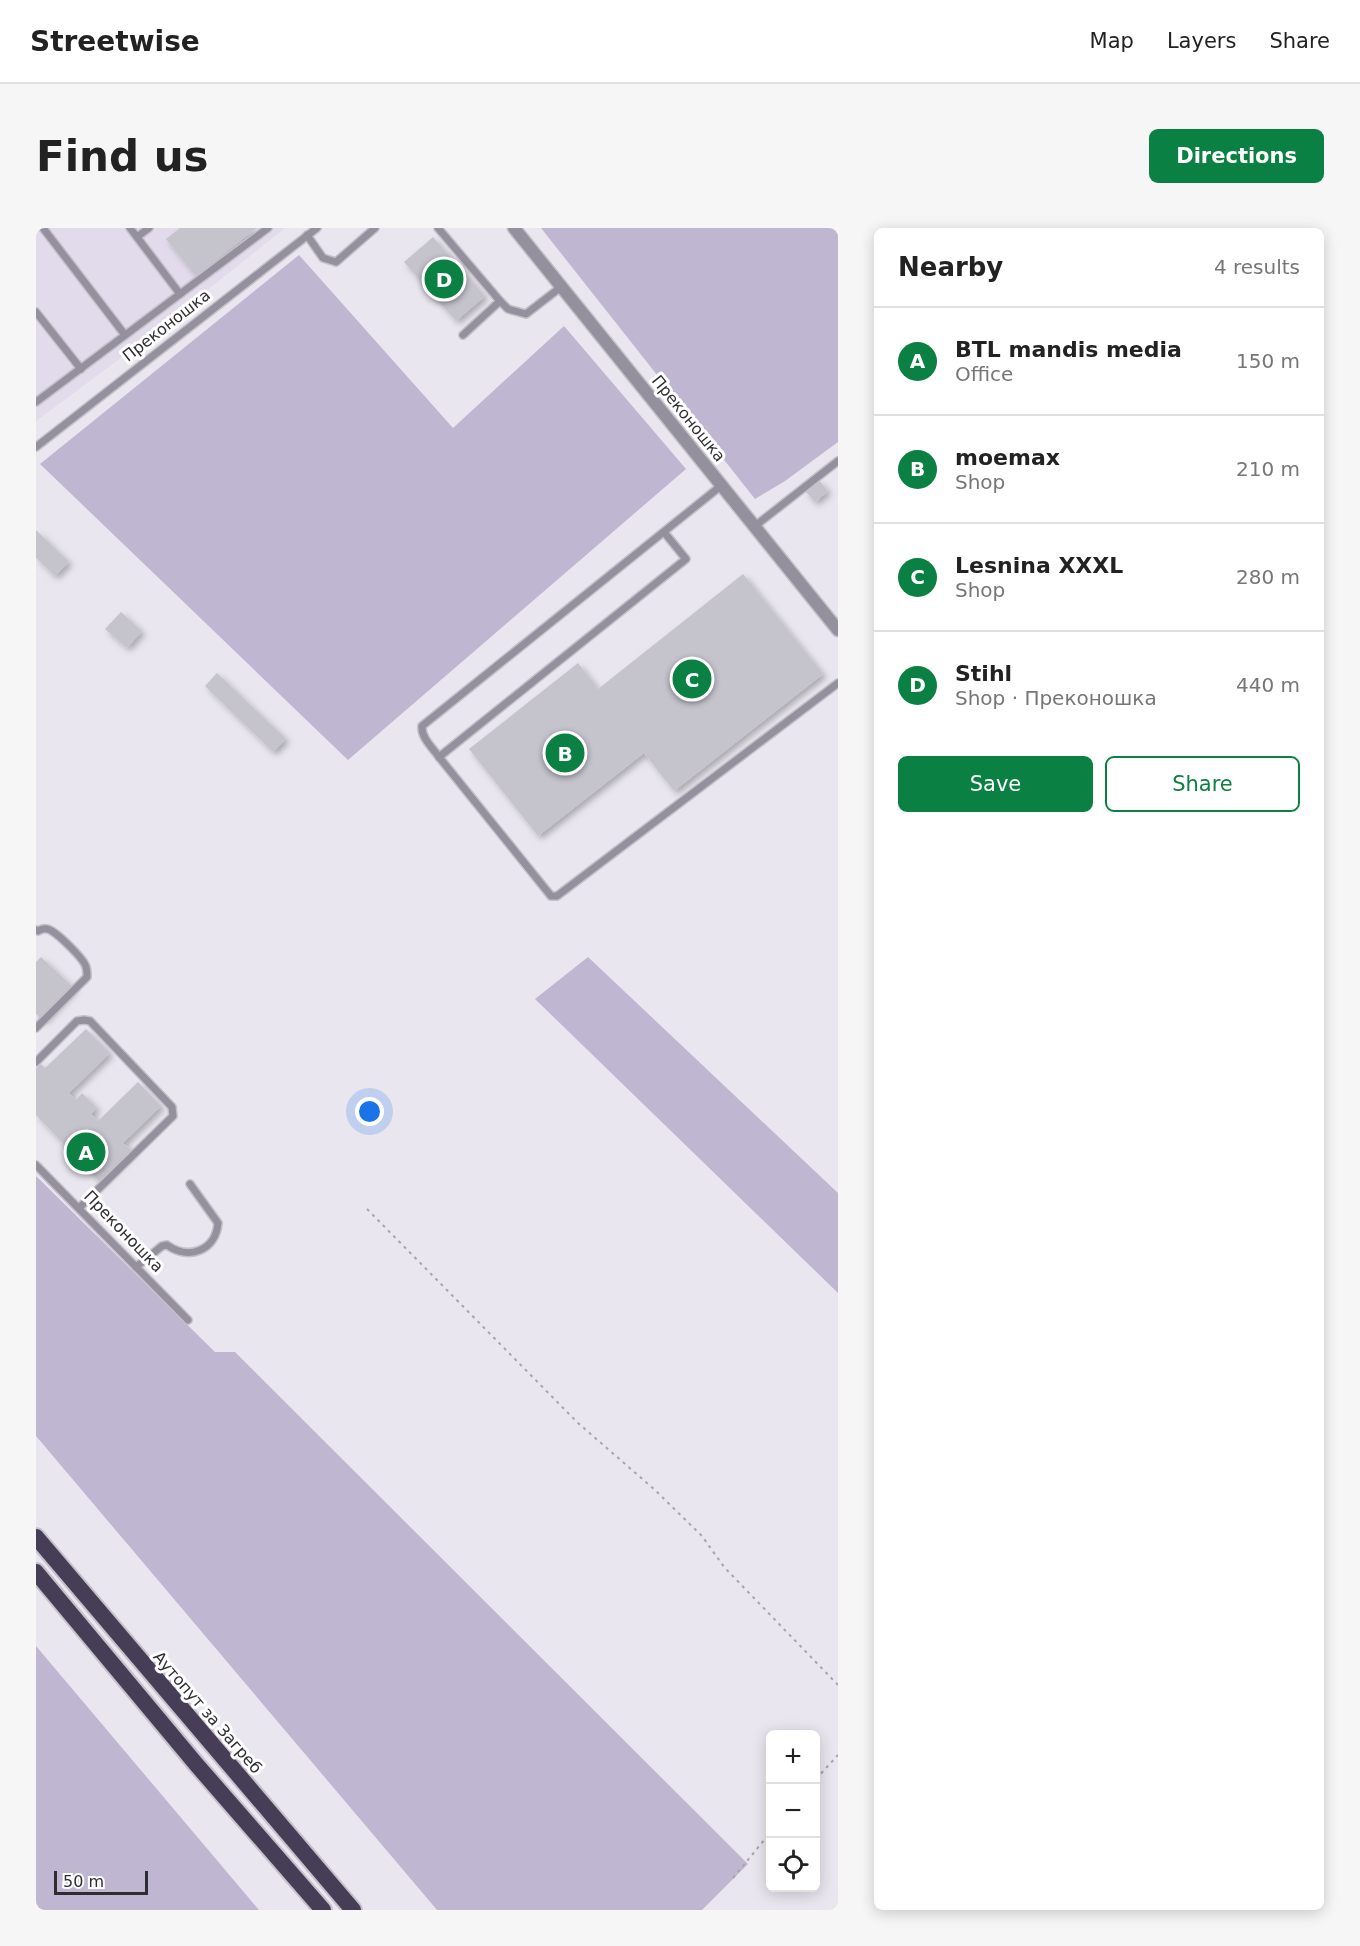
<!DOCTYPE html>
<html lang="en">
<head>
<meta charset="utf-8">
<style>
	:root { --surface:#fff; --page:#f6f6f6; --text:#222; --muted:#767676; --line:#e0e0e0; --accent:#0b8043 }
	body { margin:0; font-family:"DejaVu Sans",sans-serif; background:var(--page); color:var(--text) }
	.controls { position:absolute; right:18px; bottom:18px; display:grid; overflow:hidden; border-radius:9px; box-shadow:0 3px 15px #0003 }
	.controls button { width:54px; height:54px; display:grid; place-items:center; padding:0; border:0; border-bottom:2px solid var(--line); background:var(--surface); color:var(--text); font:30px sans-serif }
	.scale { position:absolute; left:18px; bottom:15px; width:94px; box-sizing:border-box; padding-left:6px; border:3px solid #2e2d31; border-top:0; font-size:16px; line-height:21px; white-space:nowrap; color:#2e2d31; -webkit-text-stroke:4px #fff; paint-order:stroke }
	.you { position:absolute; left:334px; top:884px; width:21px; height:21px; margin:-15px; border:4px solid #fff; border-radius:50%; background:#1a73e8; box-shadow:0 0 0 9px #1a73e833 }
	.badge { display:grid; place-items:center; width:39px; height:39px; border-radius:50%; background:var(--accent); color:#fff; font-size:20px; font-weight:700 }
	.pin { position:absolute; translate:-50% -50%; border:3px solid #fff; box-shadow:0 2px 6px #0006 }
	.list { margin:0; padding:0; list-style:none }
	h2 { display:flex; justify-content:space-between; align-items:center; height:78px; margin:0; padding:0 24px; font-size:26px }
	h2 small { font-size:20px; font-weight:400; color:var(--muted) }
	.list li { display:grid; grid-template-columns:39px 1fr auto; gap:18px; align-items:center; box-sizing:border-box; height:108px; padding:0 24px; border-top:2px solid var(--line) }
	.list b { display:block; font-size:22px; white-space:nowrap }
	.list p { margin:0; font-size:20px; white-space:nowrap; color:var(--muted) }
	.list em { font-size:20px; font-style:normal; color:var(--muted) }
	.actions { display:flex; gap:12px; padding:18px 24px }
	.actions a { flex:1; padding:14px 0; border:2px solid var(--accent); border-radius:9px; text-align:center; font-size:21px; color:var(--accent) }
	.actions .main { background:var(--accent); color:#fff }
	.icon { flex:none; width:33px; height:33px; fill:none; stroke:currentColor; stroke-width:2; stroke-linecap:round; stroke-linejoin:round }
	.map { position:relative; flex:none; width:802px; height:1682px; overflow:hidden; border-radius:9px }
	header { display:flex; align-items:center; gap:36px; box-sizing:border-box; height:84px; padding:0 30px; background:var(--surface); border-bottom:2px solid var(--line) }
	header strong { font-size:28px }
	nav { display:flex; gap:33px; margin-inline-start:auto; font-size:21px }
	.intro { display:flex; align-items:center; justify-content:space-between; box-sizing:border-box; height:144px; padding:0 36px }
	h1 { margin:0; font-size:42px }
	.button { padding:15px 27px; border-radius:9px; background:var(--accent); color:#fff; font-size:21px; font-weight:700 }
	main { display:flex; gap:36px; padding:0 36px }
	aside { flex:1; background:var(--surface); border-radius:9px; box-shadow:0 3px 15px #0003 }
	.map>svg:first-child { display:block }
</style>
</head>
<body>
<header>
<strong>Streetwise</strong>
<nav><a>Map</a><a>Layers</a><a>Share</a></nav>
</header>
<div class="intro"><h1>Find us</h1><a class="button">Directions</a></div>
<main>
<div class="map">
<svg width="802" height="1682" viewBox="0 0 802 1682">
	<defs>
		<filter id="shadow"><feDropShadow dx="3.5" dy="3.5" stdDeviation="3" flood-color="#0004"/></filter>
	</defs>
	<rect width="100%" height="100%" fill="#e9e6ef"/>
	<polygon fill="#e1dbec" points="0,0 249,0 105,115 0,193"/>
	<g fill="#bfb7d2">
		<polygon points="505,0 802,0 802,214 749,253 719,271"/>
		<polygon points="263,27 417,200 528,98 650,241 312,532 4,236"/>
		<polygon points="552,729 802,965 802,1065 499,771"/>
		<polygon points="0,948 179,1124 199,1124 712,1636 666,1682 401,1682 0,1208"/>
		<polygon points="0,1418 223,1682 0,1682"/>
	</g>
	<g fill="#c5c3cc" filter="url(#shadow)">
		<polygon points="144,0 221,0 160,48 130,11"/>
		<polygon points="397,9 449,68 420,93 368,34"/>
		<polygon points="783,252 792,263 779,274 769,263"/>
		<polygon points="0,302 33,334 19,348 0,330"/>
		<polygon points="707,346 787,446 638,563 608,525 502,608 433,521 542,435 562,461"/>
		<polygon points="85,384 106,403 91,420 69,401"/>
		<polygon points="181,445 250,511 237,524 169,458"/>
		<polygon points="5,729 38,760 7,793 0,786 0,734"/>
		<polygon points="50,801 74,825 33,865 40,872 46,865 61,880 55,886 62,893 102,854 125,878 87,915 96,923 64,954 0,887 0,840 5,836 9,840"/>
	</g>
	<g fill="none" stroke-linecap="round" stroke-linejoin="round">
		<defs>
			<g id="service">
				<polyline points="7,0 89,107"/>
				<polyline points="94,0 144,66"/>
				<polyline points="402,0 464,73 472,81 490,86 525,59"/>
				<polyline points="271,7 287,30 300,34 339,0"/>
				<polyline points="101,9 113,0"/>
				<polyline points="0,84 45,141"/>
				<polyline points="427,107 464,73"/>
				<polyline points="0,174 232,0"/>
				<polyline points="0,219 281,0"/>
				<polyline points="719,298 802,233"/>
				<path d="M 628,304 L 650,331 L 403,529 C 397,520 385,510 386,498 L 686,257"/>
				<polyline points="403,529 515,668 521,668 802,455"/>
				<path d="M 0,702 L 2,703 C 6,701 7,700 11,701 C 19,702 48,731 50,739 C 51,742 51,746 51,749 L 0,800"/>
				<polyline points="0,834 41,793 48,792 54,793 136,879 137,888 43,980"/>
				<polyline points="0,937 152,1092"/>
				<path d="M 100,1039 L 126,1018 L 131,1017 C 153,1033 180,1022 182,995 L 154,956"/>
			</g>
			<polyline id="minor" points="478,0 802,402"/>
			<g id="trunk">
				<polyline points="0,1309 317,1682"/>
				<polyline points="0,1344 160,1536 287,1682"/>
			</g>
		</defs>
		<use href="#service" stroke="#c4c1c9" stroke-width="10"/>
		<use href="#minor" stroke="#c4c1c9" stroke-width="15"/>
		<use href="#trunk" stroke="#c4c1c9" stroke-width="20"/>
		<g stroke="#a7a4ac" stroke-width="2" stroke-dasharray="3 4.5" stroke-linecap="butt">
			<polyline points="331,981 542,1195 619,1262 666,1308 688,1339 802,1457"/>
			<polyline points="780,1551 802,1527"/>
			<polyline points="697,1650 734,1605"/>
		</g>
		<use href="#service" stroke="#94909e" stroke-width="7"/>
		<use href="#minor" stroke="#94909e" stroke-width="12"/>
		<use href="#trunk" stroke="#463d57" stroke-width="16"/>
	</g>
	<g text-anchor="middle" stroke-width="6" stroke-linejoin="round" paint-order="stroke">
		<g font-size="16" fill="#2e2d31" stroke="#fff">
			<text transform="translate(130 97) rotate(-38)" y="6">Преконошка</text>
			<text transform="translate(653 190) rotate(51)" y="6">Преконошка</text>
			<text transform="translate(88 1003) rotate(46)" y="6">Преконошка</text>
			<text transform="translate(172 1484) rotate(49)" y="6">Аутопут за Загреб</text>
		</g>
	</g>
</svg>
<div class="controls">
<button>+</button>
<button>−</button>
<button><svg class="icon" aria-label="locate" viewBox="0 0 24 24"><circle cx="12" cy="12" r="6"/><path d="M12 2v4M12 18v4M2 12h4M18 12h4"/></svg></button>
</div>
<div class="scale">50 m</div>
<div class="you"></div>
<div class="pin badge" style="left:50px;top:924px">A</div>
<div class="pin badge" style="left:529px;top:525px">B</div>
<div class="pin badge" style="left:656px;top:451px">C</div>
<div class="pin badge" style="left:408px;top:51px">D</div>
</div>
<aside>
<h2>Nearby<small>4 results</small></h2>
<ul class="list">
<li><span class="badge">A</span><div><b>BTL mandis media</b><p>Office</p></div><em>150 m</em></li>
<li><span class="badge">B</span><div><b>moemax</b><p>Shop</p></div><em>210 m</em></li>
<li><span class="badge">C</span><div><b>Lesnina XXXL</b><p>Shop</p></div><em>280 m</em></li>
<li><span class="badge">D</span><div><b>Stihl</b><p>Shop · Преконошка</p></div><em>440 m</em></li>
</ul>
<div class="actions"><a class="main">Save</a><a>Share</a></div>
</aside>
</main>
</body>
</html>
